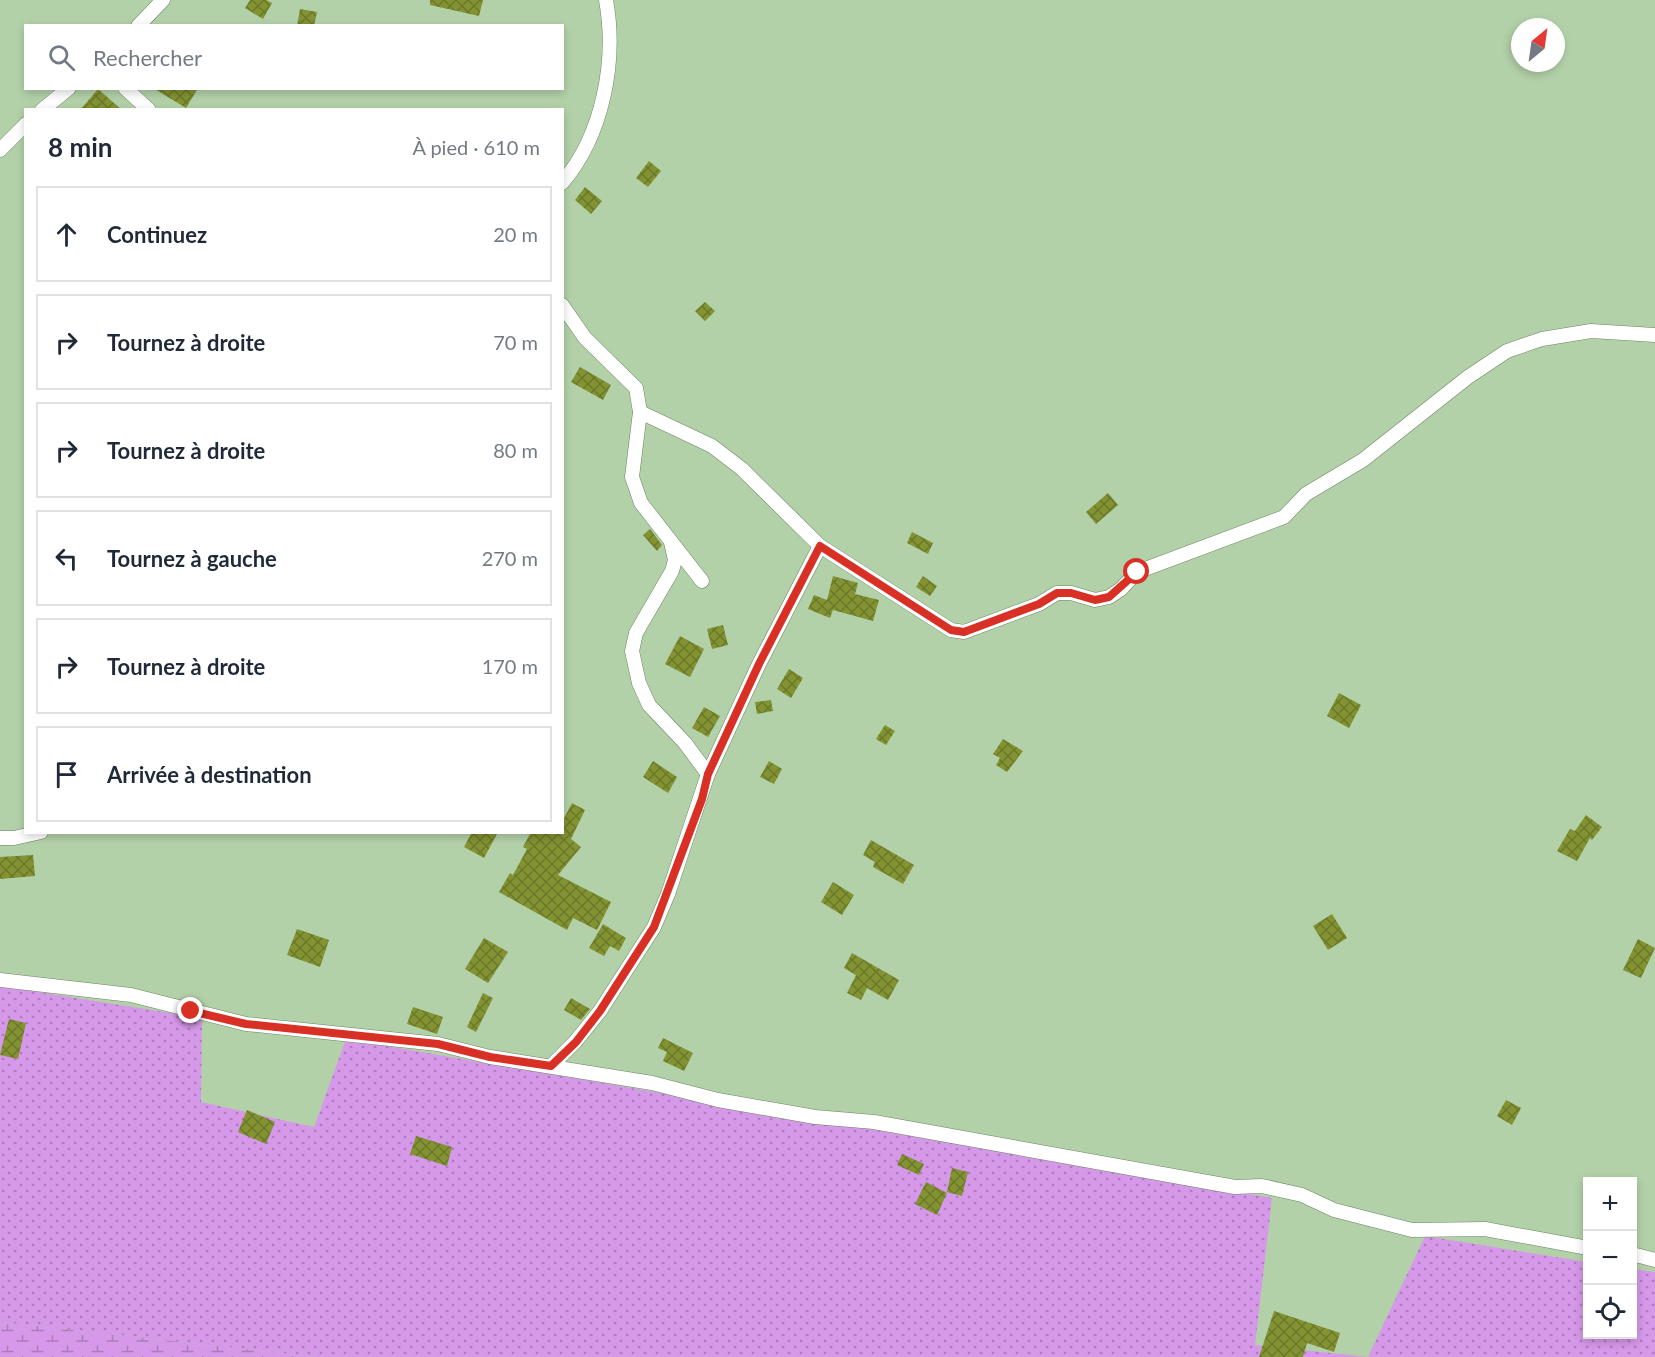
<!DOCTYPE html>
<html lang="fr">
<head>
<meta charset="utf-8">
<style>
	:root { --surface:#fff; --page:#f6f6f7; --text:#1f2937; --muted:#747a83; --line:#e0e1e3 }
	body { margin:0; font-family:Lato,sans-serif; background:var(--page); color:var(--text) }
	.controls { position:absolute; right:18px; bottom:18px; display:grid; overflow:hidden; border-radius:0px; box-shadow:0 3px 9px #0003 }
	.controls button { width:54px; height:54px; display:grid; place-items:center; padding:0; border:0; border-bottom:2px solid var(--line); background:var(--surface); color:var(--text); font:30px sans-serif }
	.compass { position:absolute; left:1511px; top:18px; width:54px; height:54px; border-radius:50%; background:var(--surface); box-shadow:0 3px 9px #0003; rotate:29deg }
	.stop { position:absolute; width:18px; height:18px; margin:-14px; border:4px solid #d93025; border-radius:50%; background:#fff }
	.stop.end { background:#d93025; border-color:#fff; box-shadow:0 2px 6px #0008 }
	.list { margin:0; padding:0; list-style:none }
	h2 { display:flex; justify-content:space-between; align-items:center; height:78px; margin:0; padding:0 24px; font-size:26px }
	h2 small { font-size:20px; font-weight:400; color:var(--muted) }
	.list li { display:grid; grid-template-columns:39px 1fr auto; gap:18px; align-items:center; box-sizing:border-box; height:96px; margin:0 12px 12px; padding:0 12px; border:2px solid var(--line); border-radius:0px }
	.list b { display:block; font-size:22px; white-space:nowrap }
	.list em { font-size:20px; font-style:normal; color:var(--muted) }
	.icon { flex:none; width:33px; height:33px; fill:none; stroke:currentColor; stroke-width:2; stroke-linecap:round; stroke-linejoin:round }
	.map { position:relative; flex:none; width:1655px; height:1357px; overflow:hidden }
	.search { position:absolute; background:var(--surface); box-shadow:0 3px 9px #0003; left:24px; top:24px; width:540px; height:66px; display:flex; align-items:center; gap:15px; box-sizing:border-box; padding:0 21px; border-radius:0px; color:var(--muted); font-size:22px }
	.panel { position:absolute; background:var(--surface); box-shadow:0 3px 9px #0003; left:24px; top:108px; width:540px; height:726px; border-radius:0px }
	.map>svg:first-child { display:block }
</style>
</head>
<body>
<div class="map">
<svg width="1655" height="1357" viewBox="0 0 1655 1357">
	<defs>
		<pattern id="grass-dots" width="8" height="8" patternUnits="userSpaceOnUse" patternTransform="scale(1.5)"><rect width="8" height="8" fill="#d698e9"/><path d="M2 2h.1M6 6h.1" fill="none" stroke="#ad7cbb" stroke-width="1.8" stroke-linecap="round"/></pattern>
		<pattern id="wetland-marsh" width="20" height="14" patternUnits="userSpaceOnUse" patternTransform="scale(1.5)"><rect width="20" height="14" fill="#d698e9"/><path d="M1 5h8M5 5V1M11 12h8M15 12V8" fill="none" stroke="#ad7cbb"/></pattern>
		<pattern id="building-cross-hatch" width="8" height="8" patternUnits="userSpaceOnUse" patternTransform="scale(1.5)"><rect width="8" height="8" fill="#839332"/><path d="M0 0l8 8M0 8l8-8" fill="none" stroke="#6a7829"/></pattern>
	</defs>
	<rect width="100%" height="100%" fill="#b3d1a9"/>
	<polygon fill="url(#grass-dots)" points="0,986 202,1018 201,1102 314,1127 346,1039 1272,1198 1255,1345 1368,1357 1425,1236 1587,1262 1588,1334 1632,1334 1633,1269 1655,1272 1655,1357 316,1357 0,1322"/>
	<polygon fill="url(#wetland-marsh)" points="0,1322 316,1357 0,1357"/>
	<g fill="url(#building-cross-hatch)">
		<polygon points="250,0 266,0 272,3 263,19 245,8"/>
		<polygon points="430,0 483,0 479,16 430,5"/>
		<polygon points="300,9 317,12 314,26 297,26"/>
		<polygon points="153,88 198,88 186,108"/>
		<polygon points="98,89 122,110 80,110"/>
		<polygon points="649,161 661,171 648,187 636,178"/>
		<polygon points="585,187 602,201 591,214 575,200"/>
		<polygon points="705,302 715,311 705,321 695,311"/>
		<polygon points="580,367 611,385 603,400 571,382"/>
		<polygon points="1108,493 1118,505 1096,524 1086,512"/>
		<polygon points="650,529 662,545 657,551 643,535"/>
		<polygon points="912,532 933,543 928,554 907,543"/>
		<polygon points="833,576 858,583 855,594 879,600 873,621 833,610 830,618 808,609 814,595 827,600"/>
		<polygon points="923,576 937,586 930,596 916,587"/>
		<polygon points="723,625 728,645 712,649 707,629"/>
		<polygon points="680,636 704,649 690,677 665,664"/>
		<polygon points="789,669 803,678 791,698 777,689"/>
		<polygon points="1339,693 1361,705 1349,728 1327,716"/>
		<polygon points="771,700 773,711 757,714 755,702"/>
		<polygon points="704,707 720,716 708,737 692,728"/>
		<polygon points="885,725 895,731 886,745 876,739"/>
		<polygon points="1003,739 1023,751 1007,772 996,765 1000,758 993,754"/>
		<polygon points="653,761 677,777 668,793 643,777"/>
		<polygon points="769,761 782,769 774,784 760,777"/>
		<polygon points="572,803 585,810 571,839 581,847 558,875 611,902 597,930 573,918 567,930 499,892 510,873 513,875 527,849 523,847 531,832 562,832 562,822"/>
		<polygon points="1586,815 1602,827 1592,840 1590,838 1577,861 1557,851 1570,829 1575,831"/>
		<polygon points="472,832 498,832 484,858 464,847"/>
		<polygon points="871,840 914,865 903,884 873,867 875,862 863,855"/>
		<polygon points="33,855 35,876 0,879 0,857"/>
		<polygon points="833,882 854,895 842,915 821,902"/>
		<polygon points="1332,914 1347,938 1328,950 1313,926"/>
		<polygon points="603,924 626,938 619,951 610,946 604,956 589,948"/>
		<polygon points="297,929 329,940 320,967 287,955"/>
		<polygon points="484,938 508,952 488,983 465,969"/>
		<polygon points="1638,939 1655,948 1641,978 1623,970"/>
		<polygon points="852,953 899,980 888,1000 867,988 861,1000 847,993 856,975 844,968"/>
		<polygon points="483,993 493,998 476,1032 467,1027"/>
		<polygon points="571,998 590,1009 581,1020 564,1010"/>
		<polygon points="413,1007 443,1017 437,1034 407,1024"/>
		<polygon points="9,1019 26,1023 18,1059 0,1055"/>
		<polygon points="663,1038 693,1053 684,1071 663,1061 667,1052 658,1048"/>
		<polygon points="1506,1100 1521,1108 1512,1125 1497,1116"/>
		<polygon points="247,1110 275,1122 266,1144 238,1132"/>
		<polygon points="416,1136 452,1147 447,1166 410,1154"/>
		<polygon points="902,1154 924,1164 919,1175 897,1165"/>
		<polygon points="952,1168 968,1172 962,1196 947,1192"/>
		<polygon points="926,1182 947,1193 937,1215 915,1204"/>
		<polygon points="1274,1311 1340,1333 1334,1352 1307,1343 1303,1357 1259,1357"/>
	</g>
	<g fill="none" stroke-linecap="round" stroke-linejoin="round">
		<defs>
			<g id="minor">
				<polyline points="138,26 163,0"/>
				<polyline points="125,88 149,110"/>
				<polyline points="42,110 69,88"/>
				<polyline points="0,150 26,124"/>
				<path d="M 562,183 C 603,135 617,61 606,0"/>
				<polyline points="562,305 585,338 636,388 640,412 632,477 641,503 702,581"/>
				<polyline points="640,412 712,446 742,469 820,546 951,630 964,632 1039,604 1057,593 1071,593 1095,600 1109,597 1121,589 1137,572 1284,517 1306,494 1363,460 1468,377 1507,351 1542,339 1591,331 1655,335"/>
				<polyline points="671,542 675,560 672,571 636,633 632,651 639,683 649,705 685,743 708,774"/>
				<polyline points="0,838 14,838 41,832"/>
				<polyline points="0,980 131,995 246,1024 438,1044 490,1057 652,1083 718,1100 815,1117 874,1122 1235,1187 1262,1186 1302,1195 1334,1210 1412,1230 1485,1229 1588,1248"/>
				<polyline points="551,1066 575,1042 600,1011 654,927 668,894 708,774 759,664 820,546"/>
				<polyline points="1632,1254 1655,1260"/>
			</g>
		</defs>
		<use href="#minor" stroke="#698560" stroke-width="15"/>
		<use href="#minor" stroke="#fff" stroke-width="14"/>
	</g>
	<g fill="none" stroke-linecap="round" stroke-linejoin="round">
		<polyline stroke="#d93025" stroke-width="8" points="191,1011 246,1024 438,1044 490,1057 551,1066 576,1042 600,1011 654,927 702,799 708,774 759,664 820,546 951,630 964,632 1039,604 1057,593 1071,593 1095,600 1109,597 1137,572"/>
	</g>
</svg>
<div class="controls">
<button>+</button>
<button>−</button>
<button><svg class="icon" aria-label="locate" viewBox="0 0 24 24"><circle cx="12" cy="12" r="6"/><path d="M12 2v4M12 18v4M2 12h4M18 12h4"/></svg></button>
</div>
<svg class="compass" viewBox="-18 -18 36 36"><path d="M0-13l5 13h-10z" fill="#e53935"/><path d="M0 13l5-13h-10z" fill="#747a83"/></svg>
<div class="stop" style="left:1137px;top:572px"></div>
<div class="stop end" style="left:191px;top:1011px"></div>
<div class="search"><svg class="icon" aria-label="search" viewBox="0 0 24 24"><circle cx="10" cy="10" r="6"/><path d="M15 15l6 6"/></svg>Rechercher</div>
<section class="panel">
<h2>8 min<small>À pied · 610 m</small></h2>
<ul class="list">
<li><svg class="icon" aria-label="ahead" viewBox="0 0 24 24"><path d="M12 20V5M6 11l6-6 6 6"/></svg><div><b>Continuez</b></div><em>20 m</em></li>
<li><svg class="icon" aria-label="right" viewBox="0 0 24 24"><path d="M7 20v-9h11M14 6l5 5-5 5"/></svg><div><b>Tournez à droite</b></div><em>70 m</em></li>
<li><svg class="icon" aria-label="right" viewBox="0 0 24 24"><path d="M7 20v-9h11M14 6l5 5-5 5"/></svg><div><b>Tournez à droite</b></div><em>80 m</em></li>
<li><svg class="icon" aria-label="left" viewBox="0 0 24 24"><path d="M17 20v-9H6M10 6l-5 5 5 5"/></svg><div><b>Tournez à gauche</b></div><em>270 m</em></li>
<li><svg class="icon" aria-label="right" viewBox="0 0 24 24"><path d="M7 20v-9h11M14 6l5 5-5 5"/></svg><div><b>Tournez à droite</b></div><em>170 m</em></li>
<li><svg class="icon" aria-label="arrive" viewBox="0 0 24 24"><path d="M6 21V4h12l-3 4 3 4H6"/></svg><div><b>Arrivée à destination</b></div></li>
</ul>
</section>
</div>
</body>
</html>
